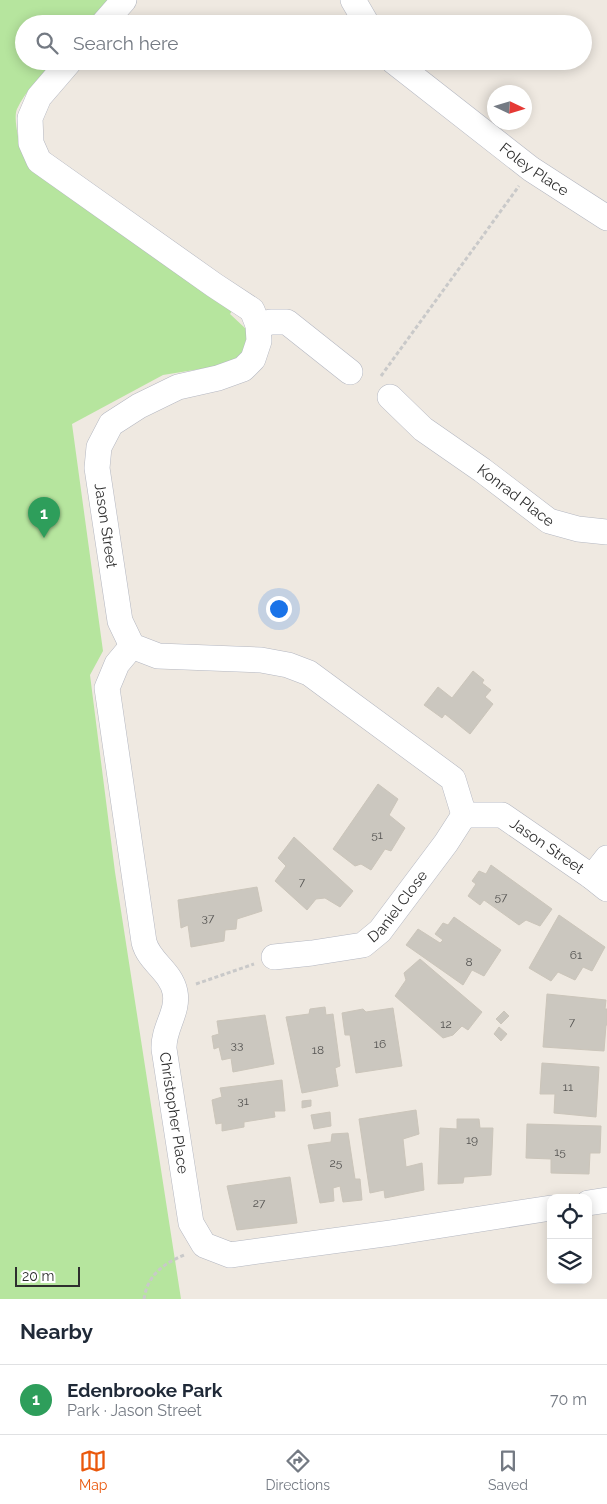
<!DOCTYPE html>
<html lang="en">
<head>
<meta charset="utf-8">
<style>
	:root { --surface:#fff; --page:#f2f2f3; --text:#1f2937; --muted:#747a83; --line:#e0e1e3; --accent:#ea580c }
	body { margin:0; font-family:Raleway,sans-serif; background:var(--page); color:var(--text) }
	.controls { position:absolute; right:15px; bottom:15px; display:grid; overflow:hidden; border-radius:10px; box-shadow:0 2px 12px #0003 }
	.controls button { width:45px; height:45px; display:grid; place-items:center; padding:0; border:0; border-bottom:1px solid var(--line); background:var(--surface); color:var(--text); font:25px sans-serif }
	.compass { position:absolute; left:487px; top:85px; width:45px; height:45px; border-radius:50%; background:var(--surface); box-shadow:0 2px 12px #0003; rotate:94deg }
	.scale { position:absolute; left:15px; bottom:12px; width:65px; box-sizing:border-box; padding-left:5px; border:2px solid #2e2e2e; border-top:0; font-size:14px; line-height:18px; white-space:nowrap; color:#2e2e2e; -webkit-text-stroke:4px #fff; paint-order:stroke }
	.you { position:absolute; left:278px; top:608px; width:18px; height:18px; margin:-12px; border:4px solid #fff; border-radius:50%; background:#1a73e8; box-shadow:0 0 0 8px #1a73e833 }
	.badge { display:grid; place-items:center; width:32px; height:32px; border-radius:50%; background:var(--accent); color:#fff; font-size:16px; font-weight:700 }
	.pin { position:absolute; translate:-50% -41px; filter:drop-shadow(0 1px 2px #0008) }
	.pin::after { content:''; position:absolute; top:26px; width:18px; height:15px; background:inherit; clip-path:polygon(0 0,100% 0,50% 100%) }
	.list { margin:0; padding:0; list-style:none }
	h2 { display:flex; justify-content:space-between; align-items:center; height:65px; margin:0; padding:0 20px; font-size:21px }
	h2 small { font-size:16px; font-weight:400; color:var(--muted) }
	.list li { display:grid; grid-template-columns:32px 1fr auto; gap:15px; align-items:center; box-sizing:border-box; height:70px; padding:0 20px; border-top:1px solid var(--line) }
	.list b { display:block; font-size:19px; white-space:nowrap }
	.list p { margin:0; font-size:16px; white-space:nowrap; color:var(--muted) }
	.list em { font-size:16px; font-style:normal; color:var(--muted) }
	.icon { flex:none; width:28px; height:28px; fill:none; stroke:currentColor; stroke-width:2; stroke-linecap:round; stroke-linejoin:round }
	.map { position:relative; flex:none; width:607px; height:1299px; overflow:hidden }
	.search { position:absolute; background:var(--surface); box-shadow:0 2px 12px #0003; left:15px; right:15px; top:15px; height:55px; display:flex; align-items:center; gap:12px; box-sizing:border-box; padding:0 18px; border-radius:28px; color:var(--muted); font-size:19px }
	.sheet { height:135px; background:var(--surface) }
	nav { display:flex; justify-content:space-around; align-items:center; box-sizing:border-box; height:70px; border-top:1px solid var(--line); background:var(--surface); font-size:14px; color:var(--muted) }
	nav a { display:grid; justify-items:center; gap:2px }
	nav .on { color:var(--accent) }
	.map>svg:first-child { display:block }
</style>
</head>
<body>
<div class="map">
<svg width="607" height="1299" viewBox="0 0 607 1299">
	<rect width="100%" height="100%" fill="#efe9e1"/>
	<path fill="#b6e59e" d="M 0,0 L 109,0 L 87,24 L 24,24 L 24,61 L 54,61 C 42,76 25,91 17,109 C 13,118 19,142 22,152 L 234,308 L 230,314 L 246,329 L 248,345 L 242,357 L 225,365 L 163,375 L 72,424 L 103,651 L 90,675 L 115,872 L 181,1299 L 0,1299 Z"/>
	<g fill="#cbc7bf" stroke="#cbc5ba">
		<polygon points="473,671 484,680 482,683 491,690 485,697 493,704 470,734 445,714 442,718 424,705 438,687 452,698"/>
		<polygon points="378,784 398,799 389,815 405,828 391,851 385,849 371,870 361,864 355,866 333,849"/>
		<polygon points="294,837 353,891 340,907 325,898 316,899 307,910 275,881 286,866 278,858"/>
		<polygon points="491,865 552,909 540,926 526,920 519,925 484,900 480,905 468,896 476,884 472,881 479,871 486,874"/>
		<polygon points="257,887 262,911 237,919 236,929 225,930 224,941 191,947 188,925 181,928 178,900"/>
		<polygon points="559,915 605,947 592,971 583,967 575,980 558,972 551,981 529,968"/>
		<polygon points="454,917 501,950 484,976 472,970 463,985 406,945 418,929 440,943 443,940 435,934 443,923 448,925"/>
		<polygon points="420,959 482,1012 468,1030 462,1026 453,1035 443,1038 395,996 406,980 404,973"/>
		<polygon points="547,994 606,1000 605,1009 607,1009 607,1025 606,1025 604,1051 543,1047"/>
		<polygon points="325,1007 326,1015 333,1014 340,1066 335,1068 338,1086 302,1093 286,1017 309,1014 310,1009"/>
		<polygon points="393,1008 402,1066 356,1073 350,1035 345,1035 342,1013 363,1009 366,1012"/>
		<polygon points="504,1011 509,1016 501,1024 496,1019"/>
		<polygon points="265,1015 274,1064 233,1072 231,1058 222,1060 219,1047 214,1049 212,1036 219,1034 217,1021"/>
		<polygon points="499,1027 507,1034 501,1041 494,1034"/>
		<polygon points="542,1063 599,1067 596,1117 554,1113 555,1094 540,1094"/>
		<polygon points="282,1080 285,1111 274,1111 275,1117 244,1122 244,1127 222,1131 222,1123 216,1124 212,1100 222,1097 220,1088"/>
		<polygon points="311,1100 311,1106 302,1108 302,1101"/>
		<polygon points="416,1110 419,1134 403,1139 406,1167 422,1163 424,1190 385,1198 384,1190 370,1193 359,1119"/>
		<polygon points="330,1112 331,1126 314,1129 311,1115"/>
		<polygon points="457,1119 479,1119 480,1128 493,1128 491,1175 464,1177 463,1183 438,1184 440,1128 457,1129"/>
		<polygon points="527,1124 601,1126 600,1153 590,1153 589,1174 551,1173 551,1159 526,1158"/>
		<polygon points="348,1133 355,1179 360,1179 362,1200 343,1202 340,1186 333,1188 334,1201 320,1203 308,1145 331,1142 332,1134"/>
		<polygon points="290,1177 297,1223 237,1230 227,1186"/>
	</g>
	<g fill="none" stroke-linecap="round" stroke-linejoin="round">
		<defs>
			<g id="street">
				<polyline points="353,0 367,24"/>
				<polyline points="103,24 124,0"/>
				<path id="s1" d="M 70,61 L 39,97 L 30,118 L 31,143 L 39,161 L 214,285 L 252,310 L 258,325 L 259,341 L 253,359 L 243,369 L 218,378 L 178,387 L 139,406 L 111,424 L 99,447 L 97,468 L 120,621 L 132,646 L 158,656 L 261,660 L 288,665 L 309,673 L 453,779 L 464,815 L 502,815 L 592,877 L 607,889"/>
				<path id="s2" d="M 393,61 L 531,169 L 607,218"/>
				<polyline points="258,325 271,322 287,322 350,372"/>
				<path id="s3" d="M 390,397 L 423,429 L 482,470 L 549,521 L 578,529 L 607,532"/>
				<path id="s4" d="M 132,646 L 117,664 L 107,688 L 144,942 C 149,962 171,971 175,992 C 179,1012 163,1028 164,1049 L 191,1223 L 204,1245 L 230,1255 L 391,1233 L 551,1208"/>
				<polyline points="592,877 607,858"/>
				<path id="s5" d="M 274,957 L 312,953 L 363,945 L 380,931 L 446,843 L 464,815"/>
				<polyline points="588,1203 607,1200"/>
			</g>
		</defs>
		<use href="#street" stroke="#b4b7c1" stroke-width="26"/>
		<g stroke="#c9c9c9" stroke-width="3" stroke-dasharray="4 2.5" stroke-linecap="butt">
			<polyline points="381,376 519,186"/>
			<polyline points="196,984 254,964"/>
			<path d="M 144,1299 C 145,1294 146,1288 149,1283 C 156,1269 170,1261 184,1255"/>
		</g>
		<use href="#street" stroke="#fff" stroke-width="25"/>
	</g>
	<g text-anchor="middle" stroke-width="4" stroke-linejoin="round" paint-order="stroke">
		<g font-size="12" fill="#555452">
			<text x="377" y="839">51</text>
			<text x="302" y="886">7</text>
			<text x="501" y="901">57</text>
			<text x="208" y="922">37</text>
			<text x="576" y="959">61</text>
			<text x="469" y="966">8</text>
			<text x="572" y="1026">7</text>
			<text x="446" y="1028">12</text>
			<text x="380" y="1048">16</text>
			<text x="237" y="1049">33</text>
			<text x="318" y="1054">18</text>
			<text x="568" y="1091">11</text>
			<text x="243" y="1105">31</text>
			<text x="472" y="1144">19</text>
			<text x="560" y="1156">15</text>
			<text x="336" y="1167">25</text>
			<text x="259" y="1207">27</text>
		</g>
		<g font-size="15" fill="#2e2e2e" stroke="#fff">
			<text dy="5" stroke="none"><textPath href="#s2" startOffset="178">Foley Place</textPath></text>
			<text dy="5" stroke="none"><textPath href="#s3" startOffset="160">Konrad Place</textPath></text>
			<text dy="5" stroke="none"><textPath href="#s1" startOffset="690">Jason Street</textPath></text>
			<text dy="5" stroke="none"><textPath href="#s1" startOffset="1304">Jason Street</textPath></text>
			<text dy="5" stroke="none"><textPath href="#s5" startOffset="142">Daniel Close</textPath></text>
			<text dy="5" stroke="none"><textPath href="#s4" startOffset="489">Christopher Place</textPath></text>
		</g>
	</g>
</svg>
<div class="controls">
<button><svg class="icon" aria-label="locate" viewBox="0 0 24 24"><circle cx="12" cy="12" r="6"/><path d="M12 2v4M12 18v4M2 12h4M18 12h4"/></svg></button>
<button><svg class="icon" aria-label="layers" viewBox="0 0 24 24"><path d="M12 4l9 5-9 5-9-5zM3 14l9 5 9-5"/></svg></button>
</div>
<svg class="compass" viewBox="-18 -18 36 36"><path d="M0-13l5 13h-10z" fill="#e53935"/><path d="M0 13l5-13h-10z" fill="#747a83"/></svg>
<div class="scale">20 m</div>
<div class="you"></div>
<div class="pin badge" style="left:44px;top:538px;background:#2e9e5b">1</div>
<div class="search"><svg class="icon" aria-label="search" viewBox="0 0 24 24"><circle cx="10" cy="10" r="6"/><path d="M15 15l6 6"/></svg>Search here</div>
</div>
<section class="sheet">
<h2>Nearby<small></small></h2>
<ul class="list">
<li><span class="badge" style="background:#2e9e5b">1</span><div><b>Edenbrooke Park</b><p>Park · Jason Street</p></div><em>70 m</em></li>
</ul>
</section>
<nav>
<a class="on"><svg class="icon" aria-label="map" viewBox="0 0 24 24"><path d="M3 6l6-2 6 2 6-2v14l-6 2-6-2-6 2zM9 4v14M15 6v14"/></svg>Map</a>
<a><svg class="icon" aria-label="directions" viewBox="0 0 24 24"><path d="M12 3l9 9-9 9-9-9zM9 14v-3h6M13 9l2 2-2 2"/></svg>Directions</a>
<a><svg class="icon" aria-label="saved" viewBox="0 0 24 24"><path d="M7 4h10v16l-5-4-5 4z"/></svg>Saved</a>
</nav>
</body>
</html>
